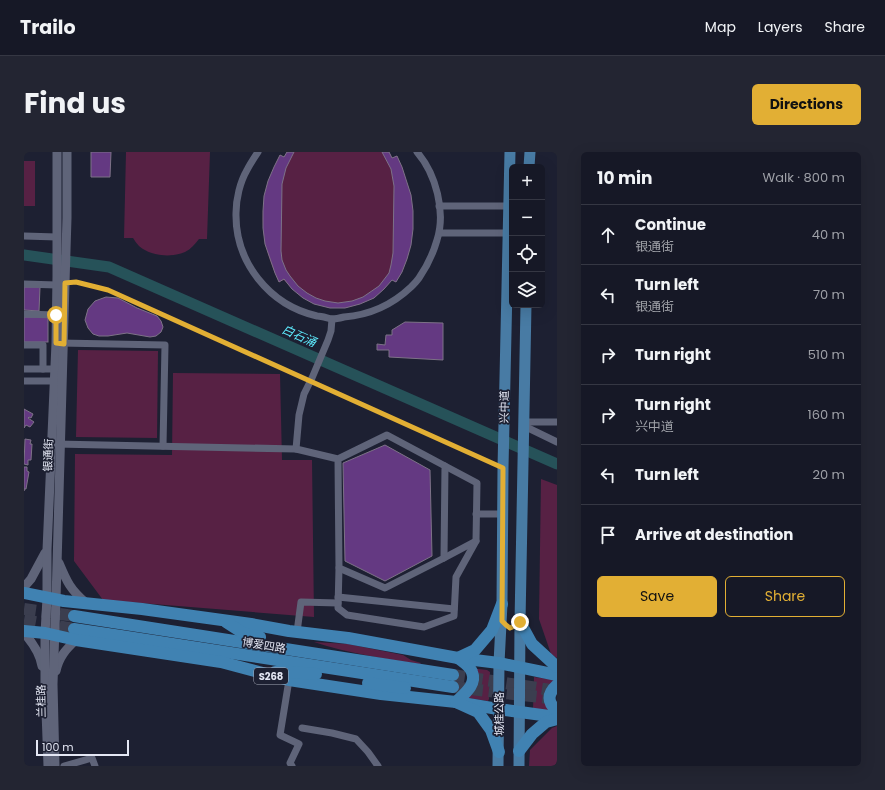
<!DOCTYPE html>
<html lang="en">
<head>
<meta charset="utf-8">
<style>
	:root { --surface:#161826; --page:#232532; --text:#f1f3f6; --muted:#9ea0a7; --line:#353743; --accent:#e2af34 }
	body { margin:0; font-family:Poppins,"Noto Sans SC",sans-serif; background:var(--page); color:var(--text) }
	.controls { position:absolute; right:12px; top:12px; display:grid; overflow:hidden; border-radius:6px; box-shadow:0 4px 16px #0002 }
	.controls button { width:36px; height:36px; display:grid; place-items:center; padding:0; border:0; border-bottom:1px solid var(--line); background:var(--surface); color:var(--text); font:20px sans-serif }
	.scale { position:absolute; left:12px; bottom:10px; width:93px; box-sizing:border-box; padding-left:4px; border:2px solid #e4e7f4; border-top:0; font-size:11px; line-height:14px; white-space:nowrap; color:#e4e7f4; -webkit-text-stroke:3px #1d2032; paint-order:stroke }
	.stop { position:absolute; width:12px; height:12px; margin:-9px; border:3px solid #e2af34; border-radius:50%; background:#fff }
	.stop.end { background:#e2af34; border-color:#fff; box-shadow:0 1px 4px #0008 }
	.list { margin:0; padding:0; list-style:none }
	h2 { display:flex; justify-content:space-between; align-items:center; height:52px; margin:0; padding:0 16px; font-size:17px }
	h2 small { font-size:13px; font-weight:400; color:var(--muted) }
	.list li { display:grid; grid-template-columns:26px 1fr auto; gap:12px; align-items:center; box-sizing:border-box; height:60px; padding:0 16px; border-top:1px solid var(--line) }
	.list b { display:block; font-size:15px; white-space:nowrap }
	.list p { margin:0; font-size:13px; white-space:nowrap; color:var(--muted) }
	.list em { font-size:13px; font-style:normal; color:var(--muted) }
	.actions { display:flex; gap:8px; padding:12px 16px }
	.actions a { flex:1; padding:9px 0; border:1px solid var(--accent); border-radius:6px; text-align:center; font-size:14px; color:var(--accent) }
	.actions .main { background:var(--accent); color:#111 }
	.icon { flex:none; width:22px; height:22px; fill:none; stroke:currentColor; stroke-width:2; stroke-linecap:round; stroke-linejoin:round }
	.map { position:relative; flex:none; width:533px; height:614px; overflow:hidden; border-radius:6px }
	header { display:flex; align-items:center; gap:24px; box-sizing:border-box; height:56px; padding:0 20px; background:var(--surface); border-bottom:1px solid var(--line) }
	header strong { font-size:19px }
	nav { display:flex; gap:22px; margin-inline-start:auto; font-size:14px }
	.intro { display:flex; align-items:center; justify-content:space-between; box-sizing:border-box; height:96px; padding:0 24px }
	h1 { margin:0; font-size:28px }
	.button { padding:10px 18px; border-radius:6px; background:var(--accent); color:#111; font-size:14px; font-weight:700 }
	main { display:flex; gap:24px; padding:0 24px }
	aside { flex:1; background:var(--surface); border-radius:6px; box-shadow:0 4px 16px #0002 }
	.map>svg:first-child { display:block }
</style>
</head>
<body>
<header>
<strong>Trailo</strong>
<nav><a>Map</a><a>Layers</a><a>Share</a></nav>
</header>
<div class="intro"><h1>Find us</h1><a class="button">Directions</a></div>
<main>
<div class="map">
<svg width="533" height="614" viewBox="0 0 533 614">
	<rect width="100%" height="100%" fill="#1d2032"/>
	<g fill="#572144">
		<path d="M 102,0 L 186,0 L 183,87 L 175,87 C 171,92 167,97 161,100 C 147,106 126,104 115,94 C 113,92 111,89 109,86 L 100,86 Z"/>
		<path d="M 263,0 L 365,0 L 368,6 L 373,4 L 378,15 L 387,43 L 387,93 L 383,107 L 378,120 L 372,130 L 368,128 L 360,137 L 350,146 L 336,152 L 321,156 L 306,156 L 268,137 L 260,128 L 255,130 C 233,85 233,47 256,3 L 260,5 Z"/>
		<rect x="0" y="9" width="11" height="45"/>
		<polygon points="54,198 134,199 133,286 52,285"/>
		<polygon points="149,221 256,222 258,308 288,308 290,465 79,448 50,409 51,302 148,303"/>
		<polygon points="517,327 533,333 533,506 527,502 515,467"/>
		<path d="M 290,490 L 324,492 L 379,503 L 387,508 L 397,511 L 396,512 C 360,507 324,501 290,490 Z"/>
		<polygon points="446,516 463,518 466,520 465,547 464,549 443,546"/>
		<polygon points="510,525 532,528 527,559 509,558"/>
		<polygon points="533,574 533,614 505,614 506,598 528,576"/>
	</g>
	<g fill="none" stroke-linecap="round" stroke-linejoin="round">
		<polyline stroke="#265259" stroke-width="11" points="0,103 85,115 533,312"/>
	</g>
	<g fill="#643982" stroke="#7d7287">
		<polygon points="67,0 87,0 86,25 67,25"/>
		<polygon points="263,0 270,0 262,16 258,32 257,99 258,108 262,118 266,124 274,134 283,141 292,146 301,149 314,151 328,149 339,145 355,134 365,121 367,113 369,101 370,34 367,17 358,0 365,0 368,6 373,4 378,15 387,43 389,59 389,77 387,93 383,107 378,120 372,130 368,128 360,137 350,146 336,152 321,156 306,156 290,152 279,146 268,137 260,127 255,130 251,121 241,92 239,76 239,59 240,44 244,29 250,15 256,3 260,5"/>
		<polygon points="0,135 16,135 15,159 0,158"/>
		<polygon points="82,145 94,146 113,156 133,164 137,169 139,175 137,180 132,184 126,185 103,181 84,184 75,184 69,182 64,176 61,168 64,157 71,149"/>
		<rect x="0" y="165" width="24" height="25"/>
		<polygon points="381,170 419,171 419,208 365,205 365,198 353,198 353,192 361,193 362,183 368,183 368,178"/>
		<polygon points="0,257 9,262 7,266 5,265 4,266 10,270 6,275 2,273 0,276"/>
		<polygon points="1,287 7,288 6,292 8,292 7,308 4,308 4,313 0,312"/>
		<polygon points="361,293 406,318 408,404 361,429 321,409 319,311"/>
		<polygon points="0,315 3,315 3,319 5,320 2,337 0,337 0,339"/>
	</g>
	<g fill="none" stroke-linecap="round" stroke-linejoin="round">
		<g stroke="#3b3e4f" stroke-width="12" stroke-dasharray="12 6" stroke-linecap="butt">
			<polyline points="0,457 50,464"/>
			<polyline points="0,468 50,477"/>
			<polyline points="429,523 533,539"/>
			<polyline points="429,535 533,547"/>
		</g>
		<g stroke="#686b7b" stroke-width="1" stroke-dasharray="4 2" stroke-linecap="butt">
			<polyline points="48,131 52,130 85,138 281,227"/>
			<polyline points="293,232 470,312"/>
		</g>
		<g stroke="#5f6479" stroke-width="7">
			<path d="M 234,0 C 230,6 226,12 223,18 C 216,30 212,47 212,61 C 211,110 245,153 293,164 C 298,164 303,166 308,167 C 312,167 316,166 320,165 C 346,163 368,153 387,135 C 390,132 393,129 395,126 C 404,113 409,102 413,88 C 422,60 412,22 393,0"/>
			<polyline points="415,54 488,54"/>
			<polyline points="416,81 487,81"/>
			<polyline points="0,84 33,85"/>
			<polyline points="0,132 33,133"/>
			<polyline points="0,162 32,163"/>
			<polyline points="36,191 141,193 139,294"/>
			<polyline points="0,193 19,193 19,217"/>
			<polyline points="0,217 31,217"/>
			<polyline points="0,229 30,229"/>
			<polyline points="500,270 533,270"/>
			<polyline points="500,274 533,290"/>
			<polyline points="32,292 272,297 275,263 280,242 288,226 304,188 307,179 308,167"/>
			<polyline points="272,297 314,307 363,283 421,314 420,406 361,436 315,416 314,307"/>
			<polyline points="452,362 478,362"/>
			<polyline points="420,406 452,389"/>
			<polyline points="315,416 314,456 323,463 400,475 430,464 432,425 452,389 453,331 421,314"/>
			<polyline points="314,445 430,457"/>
			<polyline points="273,480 277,450 314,451"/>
			<polyline points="265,528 256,583 275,592 266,611 268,614"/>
			<polyline points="278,576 308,581 332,587 344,600 354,614"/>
			<polyline points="40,614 68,606 71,614"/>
		</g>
		<g stroke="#5f6479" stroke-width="9">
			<path d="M 35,411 C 43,430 46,437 62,451"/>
			<polyline points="0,435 7,427 21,401"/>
			<path d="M 0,481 C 8,490 16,501 18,514"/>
			<path d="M 32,519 C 35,505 42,497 52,488"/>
			<polyline points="24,614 21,532 21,481 23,446 23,398 32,191 33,124 33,0"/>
			<polyline points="31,614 29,532 32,448 41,131 43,66 43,0"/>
		</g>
		<g stroke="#487ba4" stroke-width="11">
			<polyline points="505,15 506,0"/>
			<polyline points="474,614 475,511 478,452 479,316 486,0"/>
			<polyline points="495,614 496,470 502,153"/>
		</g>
		<g stroke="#4082b2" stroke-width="12">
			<polyline points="0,441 40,449 118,457 227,472 265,479 324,486 434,506 475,511 533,523"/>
			<polyline points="50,464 429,523"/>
			<polyline points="202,470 219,481 236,485"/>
			<polyline points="496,470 508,492 533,515"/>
			<polyline points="50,477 97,484 429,535"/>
			<polyline points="0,479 21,481 52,488 197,510 265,528 357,542 432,550 474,557 533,565"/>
			<polyline points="251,520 266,520 292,522"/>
			<polyline points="344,531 366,534 381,536"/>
			<path d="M 533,533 C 523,542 523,550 533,559"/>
			<polyline points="495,599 508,582 522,570 533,567"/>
			<path d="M 475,600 L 467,578 L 454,560 L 432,550 C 440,542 453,533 448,520 C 446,514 439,510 434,506 L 451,498 L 468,478 L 478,452"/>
		</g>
	</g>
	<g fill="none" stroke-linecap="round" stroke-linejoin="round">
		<polyline stroke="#e2af34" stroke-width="5" points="32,163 32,191 40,192 41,131 52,130 84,138 479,316 478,469 482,473 486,476 491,474 496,470"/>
	</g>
	<g text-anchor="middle" stroke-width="3.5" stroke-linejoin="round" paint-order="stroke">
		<rect fill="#1d2032" stroke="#a8abba" stroke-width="1" x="230" y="516" width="34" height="16" rx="3"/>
		<g font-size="10" font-weight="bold" fill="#e4e7f4">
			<text x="247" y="528">S268</text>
		</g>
		<g font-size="11" fill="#e4e7f4" stroke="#1d2032">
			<text transform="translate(480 255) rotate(-89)" y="4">兴中道</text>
			<text transform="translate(24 303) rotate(-88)" y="4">银通街</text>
			<text transform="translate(240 493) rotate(9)" y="4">博爱四路</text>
			<text transform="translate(17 549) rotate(-91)" y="4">兰桂路</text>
			<text transform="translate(475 562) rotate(-90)" y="4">城桂公路</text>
		</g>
		<g font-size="12" font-style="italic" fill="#5eebfe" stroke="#1d2032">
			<text transform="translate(275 184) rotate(24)" y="4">白石涌</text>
		</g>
	</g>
</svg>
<div class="controls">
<button>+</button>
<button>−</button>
<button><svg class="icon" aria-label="locate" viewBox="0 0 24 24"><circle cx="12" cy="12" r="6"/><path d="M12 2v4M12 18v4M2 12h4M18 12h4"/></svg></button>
<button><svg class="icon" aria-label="layers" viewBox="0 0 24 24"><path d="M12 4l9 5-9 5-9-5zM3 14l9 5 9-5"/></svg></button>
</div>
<div class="scale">100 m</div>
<div class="stop" style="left:32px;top:163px"></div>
<div class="stop end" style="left:496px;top:470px"></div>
</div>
<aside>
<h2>10 min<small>Walk · 800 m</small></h2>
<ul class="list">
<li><svg class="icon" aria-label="ahead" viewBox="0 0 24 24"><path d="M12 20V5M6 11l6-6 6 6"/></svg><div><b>Continue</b><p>银通街</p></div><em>40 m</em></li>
<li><svg class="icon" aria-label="left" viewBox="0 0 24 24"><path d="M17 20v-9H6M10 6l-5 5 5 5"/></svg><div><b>Turn left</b><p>银通街</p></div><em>70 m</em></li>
<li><svg class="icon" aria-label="right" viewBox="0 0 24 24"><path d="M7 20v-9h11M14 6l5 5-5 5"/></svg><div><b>Turn right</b></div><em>510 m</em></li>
<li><svg class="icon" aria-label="right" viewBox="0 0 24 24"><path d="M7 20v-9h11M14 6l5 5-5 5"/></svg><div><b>Turn right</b><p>兴中道</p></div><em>160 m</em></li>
<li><svg class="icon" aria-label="left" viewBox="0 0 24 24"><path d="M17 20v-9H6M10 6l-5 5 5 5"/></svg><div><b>Turn left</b></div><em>20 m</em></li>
<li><svg class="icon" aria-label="arrive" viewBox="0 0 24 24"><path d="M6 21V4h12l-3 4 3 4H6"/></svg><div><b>Arrive at destination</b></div></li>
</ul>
<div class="actions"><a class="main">Save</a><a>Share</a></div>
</aside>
</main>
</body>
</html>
